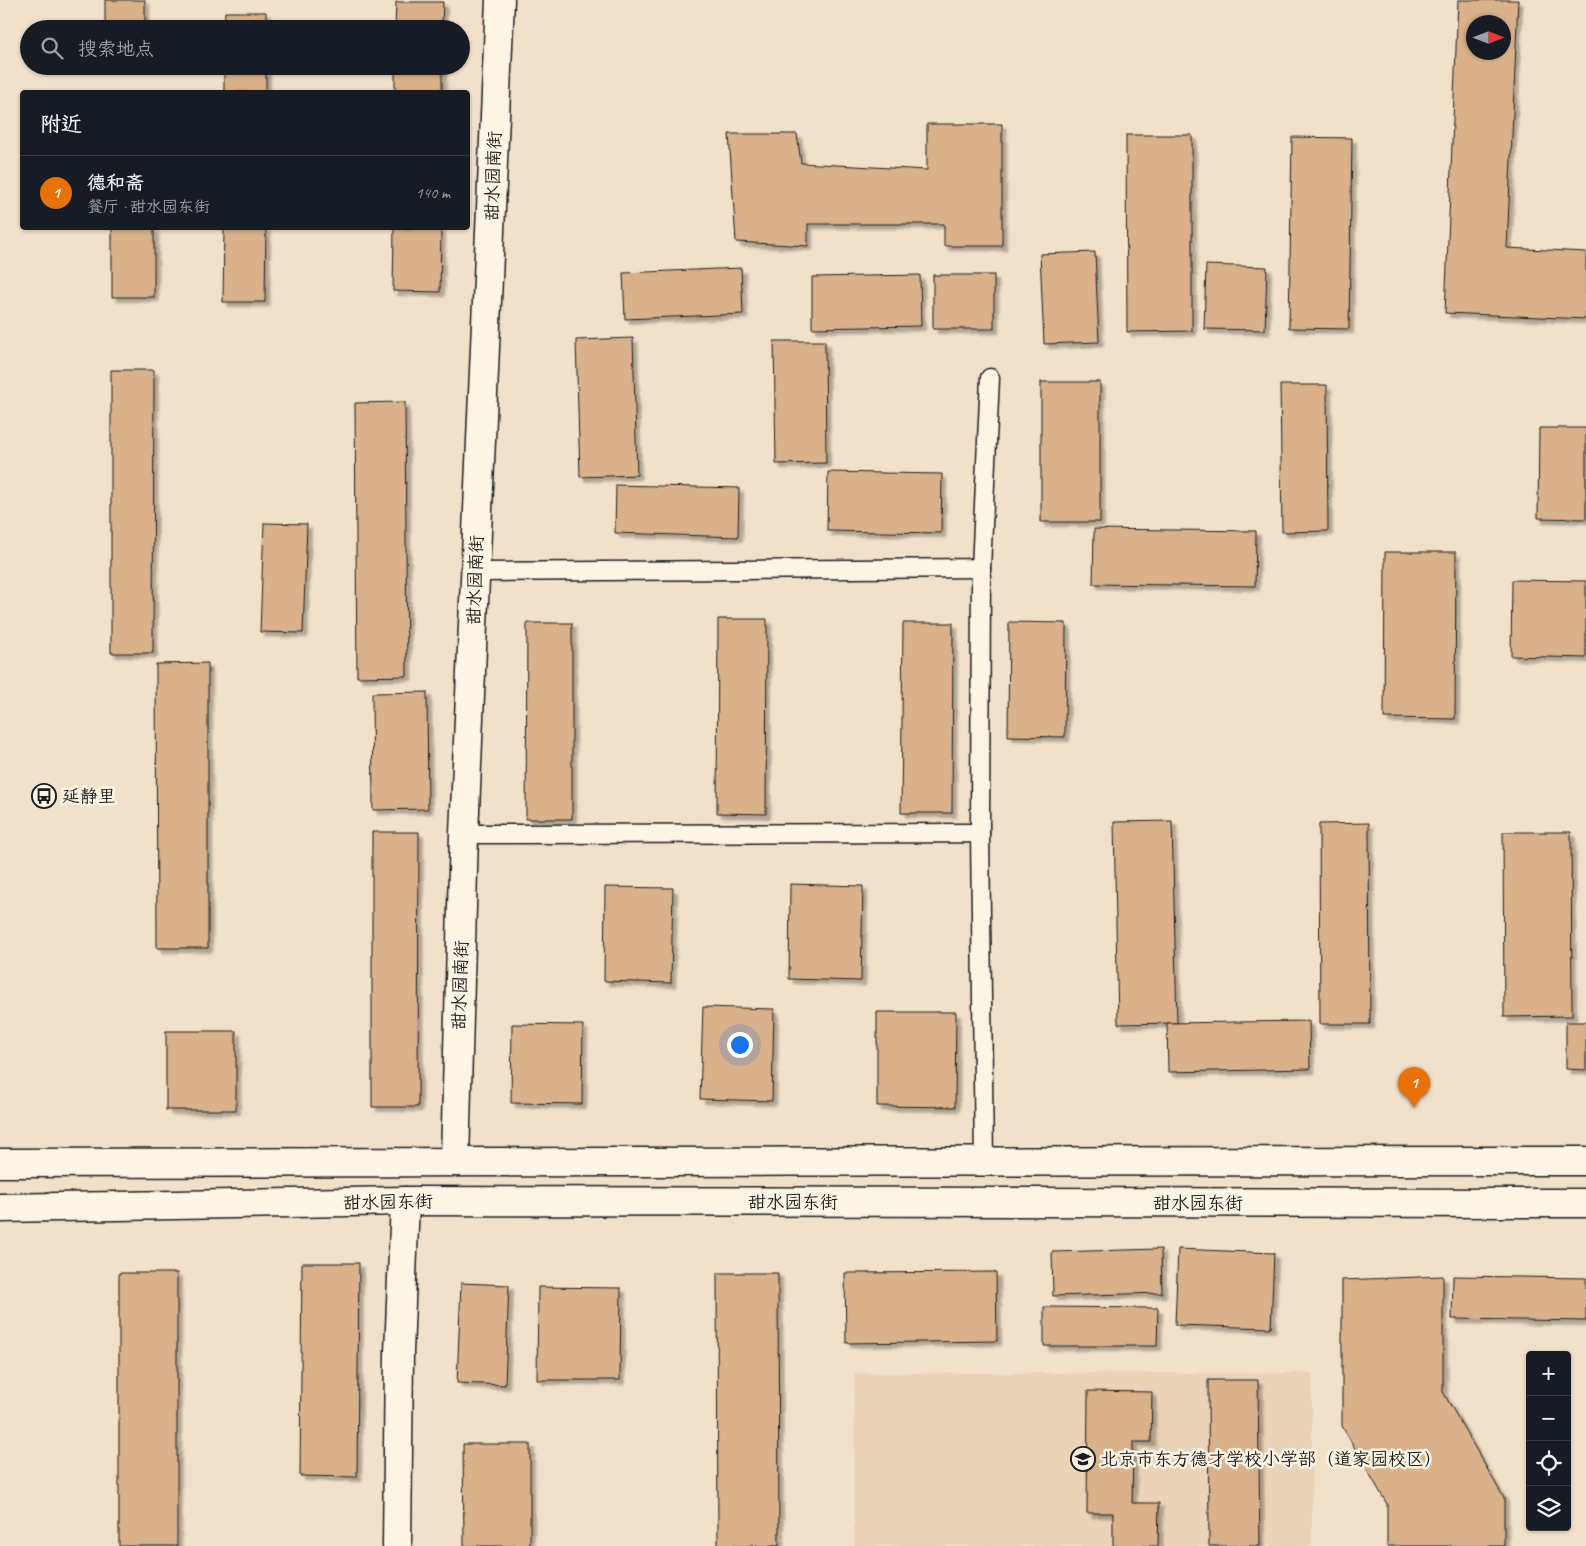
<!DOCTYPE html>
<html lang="zh">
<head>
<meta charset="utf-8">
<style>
	:root { --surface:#171b24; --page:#20242c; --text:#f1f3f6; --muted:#9ea1a6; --line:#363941; --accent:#0b8043 }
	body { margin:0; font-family:Caveat,"LXGW WenKai TC",sans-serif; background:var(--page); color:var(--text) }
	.controls { position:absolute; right:15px; bottom:15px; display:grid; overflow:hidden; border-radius:5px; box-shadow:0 1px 4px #0004 }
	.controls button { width:45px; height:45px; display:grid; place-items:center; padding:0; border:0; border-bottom:1px solid var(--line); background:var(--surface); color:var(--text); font:25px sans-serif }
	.compass { position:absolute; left:1466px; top:15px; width:45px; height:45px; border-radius:50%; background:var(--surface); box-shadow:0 1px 4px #0004; rotate:90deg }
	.you { position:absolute; left:739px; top:1044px; width:18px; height:18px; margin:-12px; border:4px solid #fff; border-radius:50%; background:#1a73e8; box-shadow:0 0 0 8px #1a73e833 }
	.badge { display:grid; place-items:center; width:32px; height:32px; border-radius:50%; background:var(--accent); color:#fff; font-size:16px; font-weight:700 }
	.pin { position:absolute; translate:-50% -41px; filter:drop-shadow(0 1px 2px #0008) }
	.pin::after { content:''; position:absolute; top:26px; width:18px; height:15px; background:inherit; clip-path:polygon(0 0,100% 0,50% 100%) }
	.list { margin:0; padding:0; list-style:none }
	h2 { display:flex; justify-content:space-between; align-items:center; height:65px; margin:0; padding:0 20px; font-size:21px }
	h2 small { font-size:16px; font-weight:400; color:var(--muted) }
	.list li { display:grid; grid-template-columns:32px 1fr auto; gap:15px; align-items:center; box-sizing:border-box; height:75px; padding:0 20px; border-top:1px solid var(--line) }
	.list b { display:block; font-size:19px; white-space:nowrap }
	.list p { margin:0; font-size:16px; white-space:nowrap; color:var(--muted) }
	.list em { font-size:16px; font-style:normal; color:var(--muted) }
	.icon { flex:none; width:28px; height:28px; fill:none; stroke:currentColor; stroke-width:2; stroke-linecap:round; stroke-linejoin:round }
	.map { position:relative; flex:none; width:1586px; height:1546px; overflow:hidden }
	.search { position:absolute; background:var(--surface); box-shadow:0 1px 4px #0004; left:20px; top:20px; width:450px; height:55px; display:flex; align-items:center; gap:12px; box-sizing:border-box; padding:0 18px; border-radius:28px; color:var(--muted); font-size:19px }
	.panel { position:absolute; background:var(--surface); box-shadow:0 1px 4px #0004; left:20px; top:90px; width:450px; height:140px; border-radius:5px }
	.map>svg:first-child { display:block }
</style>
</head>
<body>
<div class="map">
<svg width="1586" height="1546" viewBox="0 0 1586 1546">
	<defs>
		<filter id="shadow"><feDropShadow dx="4.5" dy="4.5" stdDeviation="1" flood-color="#0004"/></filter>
	</defs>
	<rect width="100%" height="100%" fill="#f2e1ca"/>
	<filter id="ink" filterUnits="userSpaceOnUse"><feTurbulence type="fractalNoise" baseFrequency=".02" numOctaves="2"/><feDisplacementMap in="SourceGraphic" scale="10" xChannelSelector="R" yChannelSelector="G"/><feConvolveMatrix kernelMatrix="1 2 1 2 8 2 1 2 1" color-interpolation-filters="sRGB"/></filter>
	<g filter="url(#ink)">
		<rect fill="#ead3b7" x="854" y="1373" width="458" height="173"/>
		<g fill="#d9b18a" stroke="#1c1c1c" fill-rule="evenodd" filter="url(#shadow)">
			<rect x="105" y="0" width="40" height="25"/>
			<path d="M 1458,0 L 1518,0 L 1507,248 L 1586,252 L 1586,319 L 1445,313 ZM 1474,22 L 1504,22 L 1504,52 L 1474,52 Z"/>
			<polygon points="396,2 443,2 442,29 395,29"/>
			<polygon points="225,12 266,12 266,29 224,29"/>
			<rect x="224" y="66" width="42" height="26"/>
			<rect x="395" y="66" width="47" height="26"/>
			<polygon points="927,124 1002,124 1002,246 944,246 944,224 808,224 808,246 736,242 729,134 797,134 801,163 927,170"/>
			<polygon points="1126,135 1192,135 1192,331 1127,332"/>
			<polygon points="1292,137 1352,138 1349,329 1289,328"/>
			<rect x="112" y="228" width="42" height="69"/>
			<polygon points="224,228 266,228 265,302 223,302"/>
			<polygon points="394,228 441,228 440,292 393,291"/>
			<polygon points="1095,252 1099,342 1044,344 1040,254"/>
			<polygon points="1206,265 1267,267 1265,330 1204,329"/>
			<polygon points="741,268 743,314 625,319 623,273"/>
			<polygon points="920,275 921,326 812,328 812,277"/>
			<rect x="933" y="275" width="61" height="54"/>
			<polygon points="633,338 637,475 580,477 576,340"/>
			<polygon points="774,341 825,341 826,463 776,464"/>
			<polygon points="111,370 154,370 153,653 111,653"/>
			<rect x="1041" y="382" width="59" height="140"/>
			<polygon points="1280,385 1327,385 1328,531 1282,532"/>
			<polygon points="405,402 407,676 357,677 355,403"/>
			<polygon points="1539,428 1586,428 1586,519 1538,518"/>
			<polygon points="828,472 942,474 941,533 827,531"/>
			<polygon points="616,485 739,488 738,537 615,533"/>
			<polygon points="264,523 307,524 303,633 260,632"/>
			<polygon points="1094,529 1256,531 1255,586 1093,584"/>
			<polygon points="1385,552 1456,552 1455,719 1384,718"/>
			<polygon points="1512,580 1586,581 1586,658 1511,656"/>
			<polygon points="718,619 767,619 766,814 717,813"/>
			<polygon points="1009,622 1066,623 1065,737 1008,736"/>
			<polygon points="527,623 572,623 572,819 526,819"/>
			<polygon points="903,623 953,623 952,813 901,813"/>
			<polygon points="208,663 208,948 157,948 156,664"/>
			<polygon points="427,692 428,809 373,810 372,693"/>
			<polygon points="1172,821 1177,1023 1118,1024 1114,822"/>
			<polygon points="1369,823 1370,1024 1320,1024 1319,824"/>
			<polygon points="372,832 419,832 418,1107 372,1107"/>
			<polygon points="1503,832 1571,832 1572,1016 1504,1017"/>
			<polygon points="790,884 863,886 861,981 789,979"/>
			<polygon points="605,887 673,888 671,983 604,981"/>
			<polygon points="703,1007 774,1009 772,1101 700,1099"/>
			<polygon points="877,1012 956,1012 955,1107 877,1106"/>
			<polygon points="1309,1021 1310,1069 1168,1072 1167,1023"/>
			<polygon points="1566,1022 1586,1022 1586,1070 1566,1069"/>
			<polygon points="512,1024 583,1025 582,1104 511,1103"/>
			<rect x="166" y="1031" width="70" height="79"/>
			<polygon points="1161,1249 1162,1293 1053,1296 1052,1252"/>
			<polygon points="1178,1249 1274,1253 1271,1328 1175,1325"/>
			<polygon points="302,1263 359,1263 357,1477 300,1476"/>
			<polygon points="996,1272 997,1341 846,1343 845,1273"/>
			<rect x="119" y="1273" width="58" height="273"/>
			<polygon points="717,1273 778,1273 779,1546 718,1546"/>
			<polygon points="1443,1276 1443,1392 1504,1498 1504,1546 1387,1546 1387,1504 1342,1426 1342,1280"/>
			<polygon points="1453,1276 1586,1278 1586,1321 1452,1319"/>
			<polygon points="461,1283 509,1285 505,1385 457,1383"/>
			<polygon points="538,1287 621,1288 620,1380 537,1380"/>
			<polygon points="1044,1307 1158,1308 1157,1346 1044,1346"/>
			<polygon points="1208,1380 1258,1380 1260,1546 1209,1546"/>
			<polygon points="1088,1391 1152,1392 1151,1442 1133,1442 1132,1503 1159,1503 1158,1546 1113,1546 1113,1513 1087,1513"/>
			<polygon points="463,1444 530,1444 530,1546 464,1546"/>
		</g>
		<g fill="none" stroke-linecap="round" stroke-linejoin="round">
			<defs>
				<g id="service">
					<polyline points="476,572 981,568 990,378"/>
					<polyline points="980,833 981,568"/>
					<polyline points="464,834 980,833 984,1162"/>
				</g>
				<g id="minor">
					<polyline points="455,1161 464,834 500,0"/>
					<polyline points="397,1546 399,1353 405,1201"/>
				</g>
				<g id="tertiary">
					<path d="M 0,1163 C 529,1161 1057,1162 1586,1161"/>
					<polyline points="0,1208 405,1201 1586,1203"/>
				</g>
			</defs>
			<use href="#service" stroke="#1c1c1c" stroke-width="21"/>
			<use href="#minor" stroke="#1c1c1c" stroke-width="31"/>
			<use href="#tertiary" stroke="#1c1c1c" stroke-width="31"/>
			<use href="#service" stroke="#fcf5e5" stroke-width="18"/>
			<use href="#minor" stroke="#fcf5e5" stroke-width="28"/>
			<use href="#tertiary" stroke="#fcf5e5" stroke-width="28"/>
		</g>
	</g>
	<defs>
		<symbol id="bus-ring" viewBox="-11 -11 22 22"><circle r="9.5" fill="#fcf5e5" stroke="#1c1c1c" stroke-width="1.5"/><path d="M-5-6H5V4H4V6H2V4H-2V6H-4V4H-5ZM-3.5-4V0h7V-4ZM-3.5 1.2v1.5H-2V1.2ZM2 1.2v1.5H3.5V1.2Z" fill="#1c1c1c"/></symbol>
		<symbol id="school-ring" viewBox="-11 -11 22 22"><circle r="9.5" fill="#fcf5e5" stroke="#1c1c1c" stroke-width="1.5"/><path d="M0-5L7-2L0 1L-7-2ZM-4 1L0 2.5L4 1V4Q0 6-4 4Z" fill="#1c1c1c"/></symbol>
	</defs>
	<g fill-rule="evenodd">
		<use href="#bus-ring" x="30" y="782" width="28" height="28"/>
		<use href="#school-ring" x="1069" y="1445" width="28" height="28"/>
	</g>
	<g text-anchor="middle" stroke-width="5" stroke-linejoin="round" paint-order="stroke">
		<g font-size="18" fill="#1c1c1c" stroke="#fcf5e5">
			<text transform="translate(493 176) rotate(-88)" y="6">甜水园南街</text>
			<text transform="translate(475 580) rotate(-88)" y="6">甜水园南街</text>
			<text transform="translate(460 985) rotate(-88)" y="6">甜水园南街</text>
			<text transform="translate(388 1202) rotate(-1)" y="6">甜水园东街</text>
			<text x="793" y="1208">甜水园东街</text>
			<text x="1198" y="1209">甜水园东街</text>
		</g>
		<g font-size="18" fill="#1c1c1c" stroke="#fcf5e5" text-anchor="start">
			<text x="62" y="802">延静里</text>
			<text x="1100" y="1465">北京市东方德才学校小学部（道家园校区）</text>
		</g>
	</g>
</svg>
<div class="controls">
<button>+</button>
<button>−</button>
<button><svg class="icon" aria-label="locate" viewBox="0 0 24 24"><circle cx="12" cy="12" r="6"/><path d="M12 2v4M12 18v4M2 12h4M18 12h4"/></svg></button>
<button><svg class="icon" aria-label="layers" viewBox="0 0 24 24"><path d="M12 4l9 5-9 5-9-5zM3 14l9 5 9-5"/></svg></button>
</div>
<svg class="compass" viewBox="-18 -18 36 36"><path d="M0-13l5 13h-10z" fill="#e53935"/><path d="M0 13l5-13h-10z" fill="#9ea1a6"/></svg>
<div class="you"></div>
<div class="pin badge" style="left:1414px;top:1108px;background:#e8710a">1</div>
<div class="search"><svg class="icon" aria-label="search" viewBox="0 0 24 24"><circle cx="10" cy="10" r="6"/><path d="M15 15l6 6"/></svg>搜索地点</div>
<section class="panel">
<h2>附近<small></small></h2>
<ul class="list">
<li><span class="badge" style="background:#e8710a">1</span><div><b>德和斋</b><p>餐厅 · 甜水园东街</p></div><em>140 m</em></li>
</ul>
</section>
</div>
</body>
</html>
